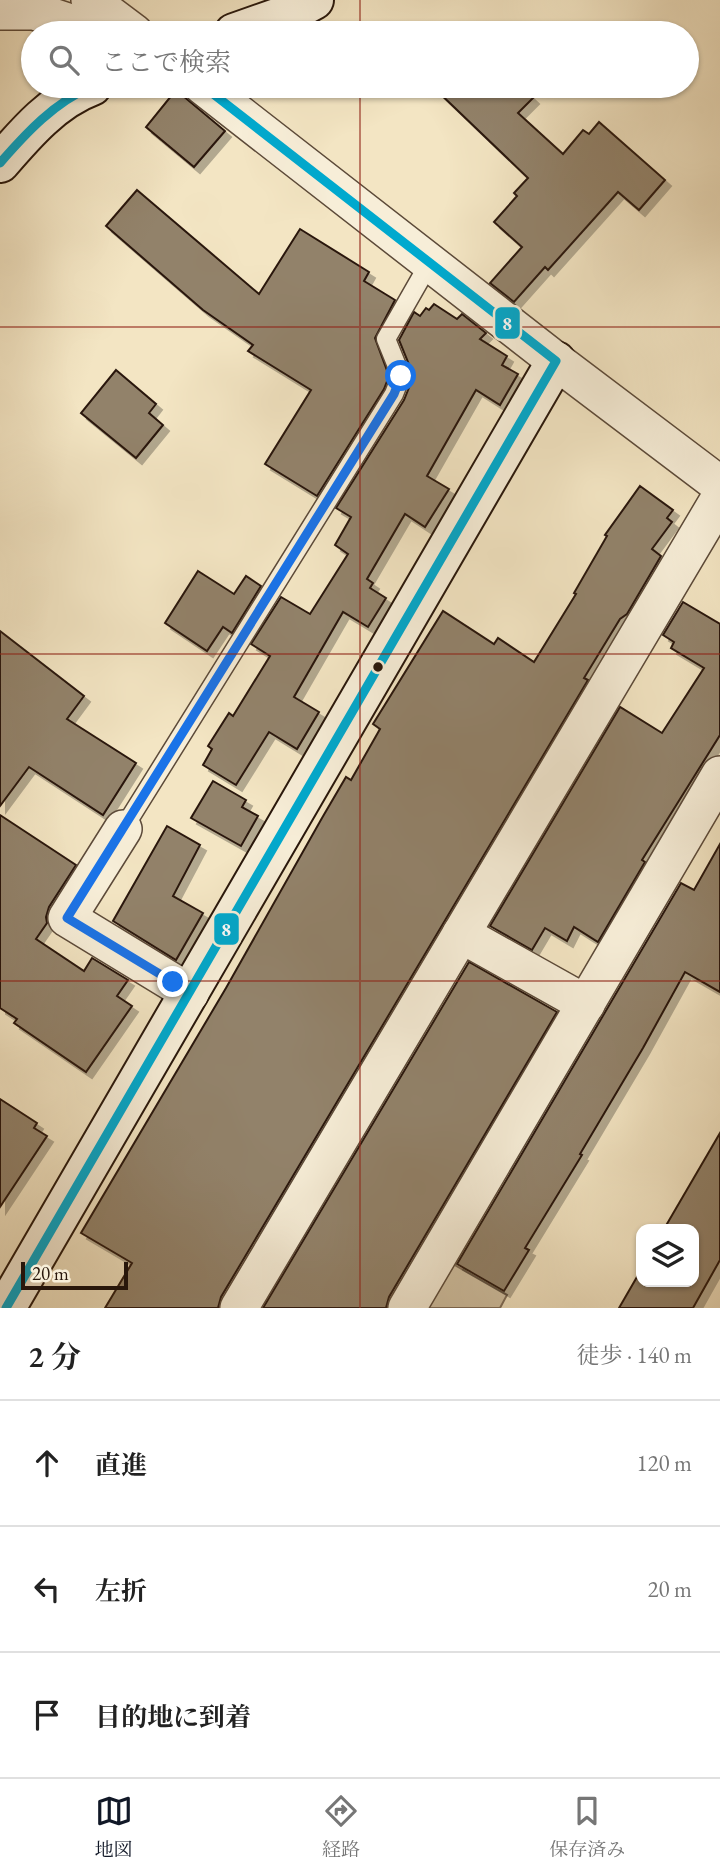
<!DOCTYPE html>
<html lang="ja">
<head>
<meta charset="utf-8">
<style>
	:root { --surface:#fff; --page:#f2f2f2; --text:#222; --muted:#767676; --line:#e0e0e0; --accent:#111827 }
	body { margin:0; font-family:"EB Garamond","Noto Serif JP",serif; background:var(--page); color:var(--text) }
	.controls { position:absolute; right:21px; bottom:21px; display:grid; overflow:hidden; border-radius:14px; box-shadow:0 2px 5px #0004 }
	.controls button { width:63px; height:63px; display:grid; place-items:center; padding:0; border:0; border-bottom:2px solid var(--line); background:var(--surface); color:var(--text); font:35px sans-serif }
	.scale { position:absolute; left:21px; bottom:18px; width:107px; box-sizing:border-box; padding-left:7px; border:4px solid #29170b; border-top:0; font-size:19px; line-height:24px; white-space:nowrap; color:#29170b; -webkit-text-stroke:5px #f7eed8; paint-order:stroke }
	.stop { position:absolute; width:21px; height:21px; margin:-16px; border:5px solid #1a73e8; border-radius:50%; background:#fff }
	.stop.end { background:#1a73e8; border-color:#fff; box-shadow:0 2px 7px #0008 }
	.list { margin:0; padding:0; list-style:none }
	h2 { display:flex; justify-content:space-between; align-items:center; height:91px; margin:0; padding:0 28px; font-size:30px }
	h2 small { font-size:23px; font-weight:400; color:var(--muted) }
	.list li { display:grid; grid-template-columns:46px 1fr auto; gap:21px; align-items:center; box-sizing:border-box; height:126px; padding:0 28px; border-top:2px solid var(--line) }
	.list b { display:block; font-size:26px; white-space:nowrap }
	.list em { font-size:23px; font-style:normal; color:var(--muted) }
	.icon { flex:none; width:38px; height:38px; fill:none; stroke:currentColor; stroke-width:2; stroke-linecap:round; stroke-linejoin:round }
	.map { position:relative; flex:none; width:720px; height:1308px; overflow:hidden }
	.search { position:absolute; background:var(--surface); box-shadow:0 2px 5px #0004; left:21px; right:21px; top:21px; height:77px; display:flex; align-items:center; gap:18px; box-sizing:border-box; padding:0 24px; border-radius:38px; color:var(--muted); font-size:26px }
	.sheet { height:469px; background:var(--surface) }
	nav { display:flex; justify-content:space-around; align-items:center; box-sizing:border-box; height:98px; border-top:2px solid var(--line); background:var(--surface); font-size:19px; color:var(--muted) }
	nav a { display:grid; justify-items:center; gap:4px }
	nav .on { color:var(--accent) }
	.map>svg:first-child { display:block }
</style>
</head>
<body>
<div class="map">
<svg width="720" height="1308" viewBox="0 0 720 1308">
	<defs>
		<filter id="shadow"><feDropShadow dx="6" dy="6" stdDeviation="0" flood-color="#0004"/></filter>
	</defs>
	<rect width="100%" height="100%" fill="#f3e5c3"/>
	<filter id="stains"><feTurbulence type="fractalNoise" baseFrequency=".00286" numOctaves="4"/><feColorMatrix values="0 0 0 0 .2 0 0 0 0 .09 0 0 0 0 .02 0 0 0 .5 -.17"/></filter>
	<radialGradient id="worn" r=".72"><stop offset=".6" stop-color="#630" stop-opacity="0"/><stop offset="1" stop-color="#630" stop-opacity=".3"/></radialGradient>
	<polygon fill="#d1c2a4" stroke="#7d6c58" stroke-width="2" points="446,1260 507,1295 500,1308 416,1308"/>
	<g fill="#92826b" stroke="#29170b" stroke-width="2" filter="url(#shadow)">
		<polygon points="432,86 520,86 533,98 518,113 563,154 583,130 589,134 599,122 665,180 639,210 618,192 548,270 545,267 514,302 490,283 522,247 494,222 517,196 514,193 528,178"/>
		<polygon points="176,90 225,131 194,167 146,127"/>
		<polygon points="137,190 259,294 300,229 369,272 364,281 395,300 375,338 389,376 384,389 317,496 265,464 311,390 248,351 253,345 203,310 106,226"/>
		<polygon points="434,304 457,319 462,314 486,333 480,339 507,356 502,365 518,374 500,405 476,390 427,476 449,489 425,527 405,514 367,579 373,583 370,588 386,598 368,627 343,612 294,697 319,712 297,749 269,732 236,785 203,765 212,749 208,746 229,713 233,716 270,656 251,644 281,597 310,614 348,554 335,545 351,517 336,508 404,400 412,380 412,372 399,340 414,312 420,316 426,308 429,310"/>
		<polygon points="116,370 156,404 149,413 163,425 136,458 81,413"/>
		<polygon points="640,486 673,510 667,518 672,522 652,549 661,556 627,614 620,619 584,678 588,680 221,1297 218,1308 105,1308 132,1263 81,1233 226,988 322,818 346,777 351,780 380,729 373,724 443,611 494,644 498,638 534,662 576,594 574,593 607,536 605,535"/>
		<polygon points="198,571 234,594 246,576 261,586 232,633 223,627 207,651 165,623"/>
		<polygon points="683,602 720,624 720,735 642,860 645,862 598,942 574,927 567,941 545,928 532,950 490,926 620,707 662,733 704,668 671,648 674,642 663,635"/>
		<polygon points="0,631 84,696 67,719 136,763 103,815 29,767 0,806"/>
		<polygon points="213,781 246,800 242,807 258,816 241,846 191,818"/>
		<polygon points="0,815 76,865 49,907 46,917 47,923 36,939 84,971 92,958 128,980 117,996 132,1006 86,1072 14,1023 17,1019 0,1008"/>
		<polygon points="167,826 200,845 173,896 203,913 176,960 113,921"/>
		<polygon points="720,844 720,992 685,972 643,1048 580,1154 582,1155 525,1248 529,1250 504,1291 457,1264 681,883 694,890"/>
		<polygon points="469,962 557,1012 389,1297 386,1308 263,1308"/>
		<polygon points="0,1099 37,1123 34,1128 47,1136 0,1207"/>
		<polygon points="720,1133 720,1260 693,1308 619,1308 641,1270 641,1282 694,1282 694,1229 664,1229"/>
	</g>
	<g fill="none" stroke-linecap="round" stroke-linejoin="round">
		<defs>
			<polyline id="lane" points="123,829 394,394 401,376 386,339 430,262"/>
			<g id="street">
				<polyline points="90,0 134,33"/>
				<polyline points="0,11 34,11 101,33"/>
				<polyline points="203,86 556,361 720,485"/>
				<polyline points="123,829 67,918 190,993"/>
				<polyline points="461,934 586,1004"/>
				<polyline points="239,1308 720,498"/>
				<polyline points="407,1308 720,775"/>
			</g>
			<g id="secondary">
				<polyline points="234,33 288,14 314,0"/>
				<path d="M 0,163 C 25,134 54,100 92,86"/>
				<polyline points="6,1308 556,361"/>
			</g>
		</defs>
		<use href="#lane" stroke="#5c4a39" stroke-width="21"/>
		<use href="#street" stroke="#5c4a39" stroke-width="40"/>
		<use href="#secondary" stroke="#29170b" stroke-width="42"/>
		<use href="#lane" stroke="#f7eed8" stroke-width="18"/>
		<use href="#street" stroke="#f7eed8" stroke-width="37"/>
		<use href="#secondary" stroke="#f7eed8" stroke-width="38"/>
		<defs>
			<g id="bus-1">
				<path d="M 0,163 C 27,132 54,103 92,86"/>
				<polyline points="6,1308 556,361 203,86"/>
			</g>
		</defs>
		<use href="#bus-1" stroke="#f7eed8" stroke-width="14"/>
		<use href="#bus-1" stroke="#00a9ce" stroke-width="9"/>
	</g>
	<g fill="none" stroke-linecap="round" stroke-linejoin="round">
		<polyline stroke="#1a73e8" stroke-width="9" points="173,982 67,918 394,394 401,376"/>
	</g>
	<path fill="none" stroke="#8f2418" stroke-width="2" stroke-opacity="0.55" d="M 360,0 L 360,33M 360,86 L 360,1308M 0,327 L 720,327M 0,654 L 720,654M 0,981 L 720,981"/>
	<circle fill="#29170b" stroke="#f7eed8" stroke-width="2.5" cx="378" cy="667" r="6"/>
	<g stroke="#f7eed8" stroke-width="2.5">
		<rect x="494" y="306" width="27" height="34" rx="7" fill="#00a9ce"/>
		<rect x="213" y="912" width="27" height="34" rx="7" fill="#00a9ce"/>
	</g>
	<g font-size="19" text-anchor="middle" font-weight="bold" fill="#fff">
		<text x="507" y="330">8</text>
		<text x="226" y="936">8</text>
	</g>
	<rect width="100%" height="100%" filter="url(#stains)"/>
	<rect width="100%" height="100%" fill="url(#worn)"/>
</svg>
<div class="controls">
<button><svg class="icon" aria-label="layers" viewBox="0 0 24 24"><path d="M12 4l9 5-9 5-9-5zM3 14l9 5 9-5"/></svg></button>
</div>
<div class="scale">20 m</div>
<div class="stop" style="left:401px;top:376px"></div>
<div class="stop end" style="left:173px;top:982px"></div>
<div class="search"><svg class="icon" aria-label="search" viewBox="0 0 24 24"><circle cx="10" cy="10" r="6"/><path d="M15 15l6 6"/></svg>ここで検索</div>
</div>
<section class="sheet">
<h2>2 分<small>徒歩 · 140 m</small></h2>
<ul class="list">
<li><svg class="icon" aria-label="ahead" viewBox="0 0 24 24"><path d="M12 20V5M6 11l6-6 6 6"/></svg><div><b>直進</b></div><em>120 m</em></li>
<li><svg class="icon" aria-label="left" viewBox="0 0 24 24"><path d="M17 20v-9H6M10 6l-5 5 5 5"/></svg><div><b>左折</b></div><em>20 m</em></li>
<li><svg class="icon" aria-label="arrive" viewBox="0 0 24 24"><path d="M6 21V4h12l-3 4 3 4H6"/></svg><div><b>目的地に到着</b></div></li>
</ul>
</section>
<nav>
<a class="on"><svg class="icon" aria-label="map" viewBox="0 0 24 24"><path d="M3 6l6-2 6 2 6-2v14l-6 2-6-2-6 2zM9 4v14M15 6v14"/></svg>地図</a>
<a><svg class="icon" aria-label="directions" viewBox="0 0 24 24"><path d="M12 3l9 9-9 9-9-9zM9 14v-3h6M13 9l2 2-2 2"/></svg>経路</a>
<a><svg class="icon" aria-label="saved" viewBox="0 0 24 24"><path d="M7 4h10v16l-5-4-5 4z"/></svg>保存済み</a>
</nav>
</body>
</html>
